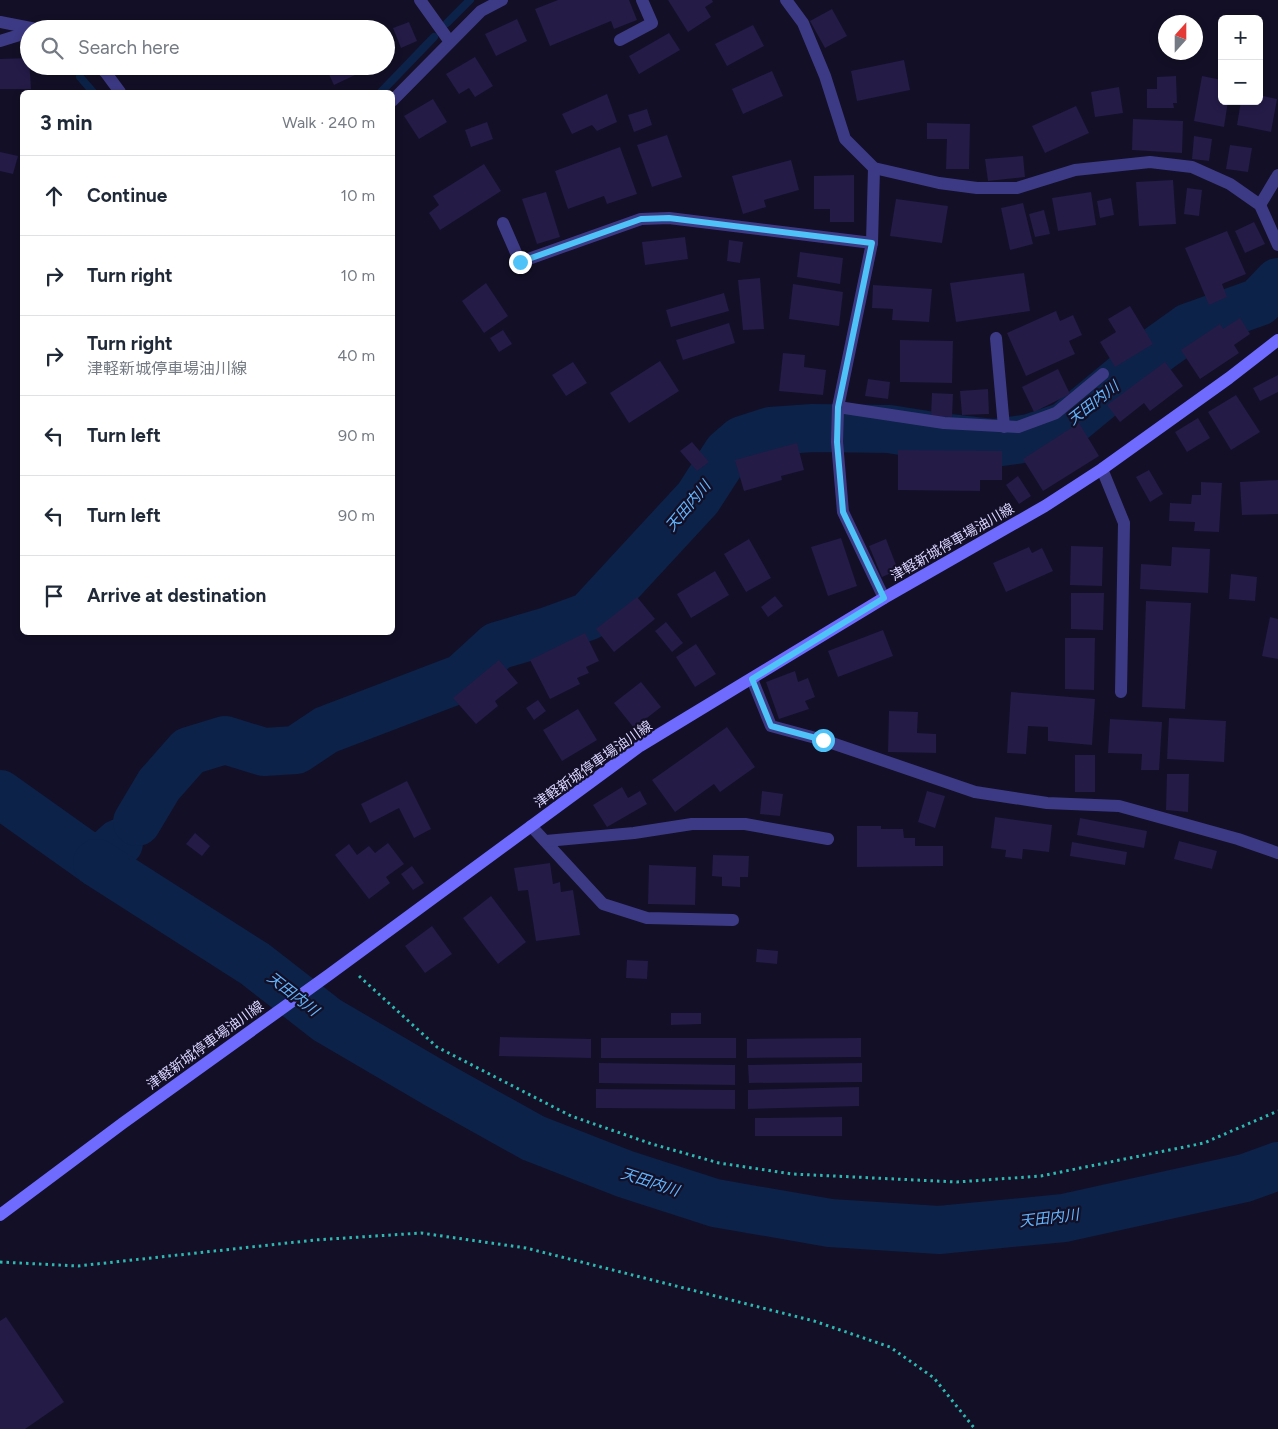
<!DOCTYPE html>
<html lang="en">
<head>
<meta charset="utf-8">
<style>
	:root { --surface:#fff; --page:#f2f2f3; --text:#1f2937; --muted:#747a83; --line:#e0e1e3 }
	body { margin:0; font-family:Figtree,"Noto Sans JP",sans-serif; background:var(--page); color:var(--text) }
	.controls { position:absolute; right:15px; top:15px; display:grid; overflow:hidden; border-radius:8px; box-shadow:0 2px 8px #0003 }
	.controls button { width:45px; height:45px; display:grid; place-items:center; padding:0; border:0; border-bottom:1px solid var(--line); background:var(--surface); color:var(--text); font:25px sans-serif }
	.compass { position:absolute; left:1158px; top:15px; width:45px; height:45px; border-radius:50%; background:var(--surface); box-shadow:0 2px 8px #0003; rotate:21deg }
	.stop { position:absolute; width:15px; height:15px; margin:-11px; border:4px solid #4fc3f7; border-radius:50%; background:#fff }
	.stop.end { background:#4fc3f7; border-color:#fff; box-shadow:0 1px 5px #0008 }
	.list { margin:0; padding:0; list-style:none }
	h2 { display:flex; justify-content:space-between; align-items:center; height:65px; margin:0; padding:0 20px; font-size:21px }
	h2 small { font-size:16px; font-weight:400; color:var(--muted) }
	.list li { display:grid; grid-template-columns:32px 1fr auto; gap:15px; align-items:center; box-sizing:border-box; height:80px; padding:0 20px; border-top:1px solid var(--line) }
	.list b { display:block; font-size:19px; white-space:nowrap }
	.list p { margin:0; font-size:16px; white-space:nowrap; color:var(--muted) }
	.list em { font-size:16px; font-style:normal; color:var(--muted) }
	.icon { flex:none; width:28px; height:28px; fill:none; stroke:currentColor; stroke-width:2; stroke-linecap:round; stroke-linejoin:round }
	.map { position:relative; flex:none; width:1278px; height:1429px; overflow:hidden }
	.search { position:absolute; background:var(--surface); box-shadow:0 2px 8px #0003; left:20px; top:20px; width:375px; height:55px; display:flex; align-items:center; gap:12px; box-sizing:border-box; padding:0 18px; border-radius:28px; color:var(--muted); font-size:19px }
	.panel { position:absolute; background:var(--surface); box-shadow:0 2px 8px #0003; left:20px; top:90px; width:375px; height:545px; border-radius:8px }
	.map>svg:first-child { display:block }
</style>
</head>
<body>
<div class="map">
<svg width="1278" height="1429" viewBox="0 0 1278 1429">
	<rect width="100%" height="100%" fill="#130f26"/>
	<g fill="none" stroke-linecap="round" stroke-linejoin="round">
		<g stroke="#0c2248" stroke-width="8">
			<polyline points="447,23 470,0"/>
			<polyline points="80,77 93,92"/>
			<polyline points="381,92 434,37"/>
		</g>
		<g stroke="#0c2248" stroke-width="48">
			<polyline points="0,794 97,863 119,843"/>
			<polyline points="137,822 159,785 189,751 225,740 264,752 296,750 326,730 462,678 497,646 548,631 589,616 698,498 727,453 742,440 770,431 813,428 889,429 933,436 994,443 1030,438 1065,426 1157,350 1189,327 1259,302 1278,282"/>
			<polyline points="97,863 255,964 327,1020 438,1085 533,1138 625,1174 715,1203 830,1223 939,1230 1064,1218 1245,1178 1278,1166"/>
		</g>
	</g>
	<g fill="#241b47">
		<polygon points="558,0 629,0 637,20 614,29 611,21 550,46 535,9"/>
		<polygon points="668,0 712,0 713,2 705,7 711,17 688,32"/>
		<polygon points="832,9 847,36 825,48 810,21"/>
		<polygon points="517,19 527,41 496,56 485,34"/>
		<polygon points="409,22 417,41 401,48 393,28"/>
		<polygon points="753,25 764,46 727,66 715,44"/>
		<polygon points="669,33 680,50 639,74 629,56"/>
		<polygon points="475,57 493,86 475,97 469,88 459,94 446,74"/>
		<polygon points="29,58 31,89 0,89 0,59"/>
		<polygon points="904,60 910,90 857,101 851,71"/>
		<polygon points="325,66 374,66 334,85"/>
		<polygon points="772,71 783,96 743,114 732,89"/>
		<polygon points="1176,76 1177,103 1173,103 1174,108 1147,108 1147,89 1157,89 1157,77"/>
		<polygon points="1202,76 1222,80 1222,101 1228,101 1224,127 1194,121"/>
		<polygon points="1119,87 1123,113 1095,117 1091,92"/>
		<polygon points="607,94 617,122 597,131 592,125 572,134 562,114"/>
		<polygon points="1259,95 1277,99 1271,132 1237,125 1241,101 1259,101"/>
		<polygon points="433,99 447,122 419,139 404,116"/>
		<polygon points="1076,106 1089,133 1045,153 1032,126"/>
		<polygon points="647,109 652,125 634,132 628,115"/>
		<polygon points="1133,119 1183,121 1182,153 1132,150"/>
		<polygon points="487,122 493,139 471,147 465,130"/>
		<polygon points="927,123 970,124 969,169 946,169 947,139 927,139"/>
		<polygon points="667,135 682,177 652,187 637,145"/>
		<polygon points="1194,136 1212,139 1209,161 1192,159"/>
		<polygon points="1230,145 1252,148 1248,172 1226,169"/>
		<polygon points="620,147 637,194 607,204 604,196 568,209 555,171"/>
		<polygon points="0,152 18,156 13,174 0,171"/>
		<polygon points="1023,156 1025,177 988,181 985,159"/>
		<polygon points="791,160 799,190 764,200 766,207 743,214 732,176"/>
		<polygon points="484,164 501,191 440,230 429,213 439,205 433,196"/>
		<polygon points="854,175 854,222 830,222 830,209 814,209 814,176"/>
		<polygon points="1173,180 1176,224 1139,226 1136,182"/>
		<polygon points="1187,188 1202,190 1199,216 1184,214"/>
		<polygon points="546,192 560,237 537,244 522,199"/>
		<polygon points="1091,192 1096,225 1058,231 1052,198"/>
		<polygon points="1111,198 1114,215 1100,218 1097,201"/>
		<polygon points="896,199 948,206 942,243 890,236"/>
		<polygon points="1023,203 1033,244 1010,250 1001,208"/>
		<polygon points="1044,210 1050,234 1035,237 1029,214"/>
		<polygon points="1254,222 1265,244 1245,253 1235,231"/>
		<polygon points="1227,231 1246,274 1222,284 1227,297 1209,305 1185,248"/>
		<polygon points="685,237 688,259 645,265 642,242"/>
		<polygon points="729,240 743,242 740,263 727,261"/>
		<polygon points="800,252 843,258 840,284 797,277"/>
		<polygon points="1024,273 1030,311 956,322 950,283"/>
		<polygon points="760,278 764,329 743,330 738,280"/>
		<polygon points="486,283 508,316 484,333 462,301"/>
		<polygon points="793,284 843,292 839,326 789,319"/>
		<polygon points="873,285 932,289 929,322 892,320 893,309 872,308"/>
		<polygon points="724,293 729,311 671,327 666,310"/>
		<polygon points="1130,306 1153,344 1115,367 1100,342 1116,332 1108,319"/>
		<polygon points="1056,311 1060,321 1073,315 1082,335 1069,341 1075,354 1026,376 1007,333"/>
		<polygon points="1240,318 1250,334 1234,345 1239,353 1200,379 1181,350 1220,324 1223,329"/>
		<polygon points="729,323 735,343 683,360 676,340"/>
		<polygon points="503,330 512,344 499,352 490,338"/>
		<polygon points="900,340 953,341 952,383 900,382"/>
		<polygon points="783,353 805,355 804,367 826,370 823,395 779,391"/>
		<polygon points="660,361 679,391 629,423 610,393"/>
		<polygon points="573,362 587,383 566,396 552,375"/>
		<polygon points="1165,362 1183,386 1150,411 1144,403 1120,422 1107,405"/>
		<polygon points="1058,369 1070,394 1034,412 1022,387"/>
		<polygon points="1278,375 1278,392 1260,401 1253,388"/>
		<polygon points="868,379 890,382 888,399 865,396"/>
		<polygon points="988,389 989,414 962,415 960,391"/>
		<polygon points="932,393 953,394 952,417 931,416"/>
		<polygon points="1236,395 1260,432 1231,450 1208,412"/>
		<polygon points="1198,418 1210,438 1187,452 1175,432"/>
		<polygon points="1079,423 1099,456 1043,491 1023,459"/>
		<polygon points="692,442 709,462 697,471 680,451"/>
		<polygon points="797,443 804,470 781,476 782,480 744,491 735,460"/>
		<polygon points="898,450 1002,451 1002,480 980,480 980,491 898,490"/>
		<polygon points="1149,470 1163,494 1150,502 1136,477"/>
		<polygon points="1018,476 1031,496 1019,504 1006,485"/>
		<polygon points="1278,480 1278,514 1242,515 1240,482"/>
		<polygon points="1201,482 1222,483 1219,532 1194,531 1195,522 1169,521 1170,503 1191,504 1192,495 1201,495"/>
		<polygon points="841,538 857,586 828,596 811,547"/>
		<polygon points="749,539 771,578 746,592 724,554"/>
		<polygon points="886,539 898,570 882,577 869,546"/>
		<polygon points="1071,546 1103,547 1102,586 1070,585"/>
		<polygon points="1029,547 1032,553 1042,548 1053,571 1006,592 993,563"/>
		<polygon points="1172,547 1210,549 1208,593 1140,589 1141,564 1171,566"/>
		<polygon points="715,571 729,595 691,618 677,594"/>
		<polygon points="1231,574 1257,577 1255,601 1229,599"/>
		<polygon points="1071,593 1104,593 1103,630 1071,629"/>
		<polygon points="775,596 783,606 768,617 761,607"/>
		<polygon points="637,597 655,619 614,652 596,629"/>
		<polygon points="1146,601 1191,603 1185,709 1142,707"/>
		<polygon points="1270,617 1278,619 1278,659 1262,656"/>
		<polygon points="666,622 683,643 672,652 655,631"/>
		<polygon points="883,630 893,656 838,677 828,651"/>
		<polygon points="585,633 599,661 586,667 589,673 577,678 580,684 550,699 530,660"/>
		<polygon points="1065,638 1095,638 1094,690 1065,689"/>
		<polygon points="696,644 716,674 695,687 676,657"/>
		<polygon points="499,660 518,683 495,701 498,706 476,724 453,698"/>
		<polygon points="795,671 798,682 808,678 815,697 805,701 809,709 779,719 766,682"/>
		<polygon points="641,682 661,707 634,728 614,703"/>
		<polygon points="1011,692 1095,699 1092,745 1048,741 1048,727 1028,726 1026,754 1007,753"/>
		<polygon points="538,700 546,711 534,720 526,708"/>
		<polygon points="578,709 597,740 562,761 543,730"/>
		<polygon points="889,711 918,712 917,733 936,734 936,753 888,752"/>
		<polygon points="1169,718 1226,721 1224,762 1167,759"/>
		<polygon points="1110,719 1162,722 1159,770 1141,770 1142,754 1108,753"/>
		<polygon points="727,727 755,767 720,792 714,784 675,812 652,780"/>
		<rect x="1075" y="755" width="20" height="37"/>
		<polygon points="1167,774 1189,774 1188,812 1166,810"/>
		<polygon points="407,781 431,829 414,838 399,808 370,823 361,804"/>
		<polygon points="622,787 628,798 640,791 647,804 607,827 593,805"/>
		<polygon points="762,791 783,794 780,816 760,814"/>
		<polygon points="927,791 945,796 935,828 918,822"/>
		<polygon points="995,817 1052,825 1049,852 1023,849 1022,859 1005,857 1006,850 991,848"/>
		<polygon points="1080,818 1147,831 1144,848 1077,835"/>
		<polygon points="857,826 881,826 881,829 903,829 904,838 915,838 915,846 943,846 943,866 857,867"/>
		<polygon points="195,833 210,846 202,856 186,844"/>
		<polygon points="1179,841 1217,851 1212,869 1174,859"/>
		<polygon points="1072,842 1127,852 1125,865 1070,856"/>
		<polygon points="388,843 404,864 386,877 390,883 369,899 335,855 349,844 357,855 369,846 375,853"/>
		<polygon points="713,855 749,856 748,877 740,877 740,887 722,886 722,877 712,876"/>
		<polygon points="550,863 553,884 560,882 561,892 573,890 580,935 536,941 528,890 518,891 514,868"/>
		<polygon points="649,865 696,867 695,905 648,904"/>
		<polygon points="412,866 424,883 413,890 401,874"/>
		<polygon points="491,896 526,942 498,964 463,918"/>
		<polygon points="432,926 452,954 425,973 405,946"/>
		<polygon points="757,949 778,951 777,964 756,962"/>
		<polygon points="627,960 648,961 647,979 626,978"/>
		<polygon points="671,1013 701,1013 701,1024 671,1025"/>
		<polygon points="500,1037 591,1039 591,1058 499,1056"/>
		<rect x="601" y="1038" width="135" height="20"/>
		<polygon points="861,1038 861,1057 747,1058 747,1039"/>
		<polygon points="599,1063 735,1065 735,1085 599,1083"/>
		<polygon points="862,1063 862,1082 749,1083 748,1065"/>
		<polygon points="859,1087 859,1106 748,1109 748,1090"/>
		<polygon points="596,1089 735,1090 735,1109 596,1108"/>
		<polygon points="842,1117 842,1136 755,1136 755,1118"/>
		<polygon points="6,1317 64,1402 25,1429 0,1429 0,1321"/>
	</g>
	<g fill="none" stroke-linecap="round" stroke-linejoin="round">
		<g stroke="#2fb8b0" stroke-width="3" stroke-dasharray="2.5 4" stroke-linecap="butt">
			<polyline points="359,976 437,1047 571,1116 652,1144 719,1163 792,1174 957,1182 1041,1176 1204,1143 1278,1111"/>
			<polyline points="0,1262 78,1266 315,1240 421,1233 526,1248 814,1321 890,1347 934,1378 975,1429"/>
		</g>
		<g stroke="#3d3a85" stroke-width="12">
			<polyline points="420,0 450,42"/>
			<polyline points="620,40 652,23 642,0"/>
			<polyline points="0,41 29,32"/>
			<polyline points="1260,205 1278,175"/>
			<polyline points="996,338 1004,427"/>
			<polyline points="531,826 603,904 647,918 733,920"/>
			<polyline points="546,841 634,833 692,824 745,824 828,839"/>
		</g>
		<g stroke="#3d3a85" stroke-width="12">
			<polyline points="786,0 803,23 825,76 845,139 874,168 939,183 977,188 1017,188 1075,170 1150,162 1192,167 1230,184 1260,205 1278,245"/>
			<polyline points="0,22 36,29"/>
			<polyline points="99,66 106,73 120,92"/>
			<polyline points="392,101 481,11 502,0"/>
			<polyline points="874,168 872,243 838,407 944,423 1018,427 1056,413 1103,374"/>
			<polyline points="503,223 520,262 641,219 669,218 872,243"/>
			<polyline points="838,407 837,442 843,512 884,598"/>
			<polyline points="1102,469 1124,523 1121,692"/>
			<polyline points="752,679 771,726 823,740 975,792 1047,803 1119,806 1238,839 1278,853"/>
		</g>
		<polyline stroke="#6f6bff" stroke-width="12" points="0,1215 123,1123 330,974 640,746 884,598 1045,506 1102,469 1229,378 1278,340"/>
	</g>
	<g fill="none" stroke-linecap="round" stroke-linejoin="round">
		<polyline stroke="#4fc3f7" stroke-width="6" points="520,262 641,219 669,218 872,243 838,407 837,442 843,512 884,598 752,679 771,726 823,740"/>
	</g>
	<g text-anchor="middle" stroke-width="4.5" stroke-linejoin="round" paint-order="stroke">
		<g font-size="14" fill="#d9d4ff" stroke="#130f26">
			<text transform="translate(952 542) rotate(-30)" y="5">津軽新城停車場油川線</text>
			<text transform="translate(593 764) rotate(-35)" y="5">津軽新城停車場油川線</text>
			<text transform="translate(205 1045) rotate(-36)" y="5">津軽新城停車場油川線</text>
		</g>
		<g font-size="15" font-style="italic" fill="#62b6ff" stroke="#130f26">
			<text transform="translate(1093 403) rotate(-38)" y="5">天田内川</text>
			<text transform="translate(688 506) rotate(-50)" y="5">天田内川</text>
			<text transform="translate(293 994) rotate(38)" y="5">天田内川</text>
			<text transform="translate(650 1182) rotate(18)" y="5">天田内川</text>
			<text transform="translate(1049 1218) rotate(-7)" y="5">天田内川</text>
		</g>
	</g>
</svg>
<div class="controls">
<button>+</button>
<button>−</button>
</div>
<svg class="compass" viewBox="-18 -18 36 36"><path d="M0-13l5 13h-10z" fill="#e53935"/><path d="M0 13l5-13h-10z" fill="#747a83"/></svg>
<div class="stop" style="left:823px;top:740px"></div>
<div class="stop end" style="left:520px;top:262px"></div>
<div class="search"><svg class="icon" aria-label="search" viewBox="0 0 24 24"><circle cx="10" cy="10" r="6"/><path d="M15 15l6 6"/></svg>Search here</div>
<section class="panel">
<h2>3 min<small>Walk · 240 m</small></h2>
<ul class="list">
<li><svg class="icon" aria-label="ahead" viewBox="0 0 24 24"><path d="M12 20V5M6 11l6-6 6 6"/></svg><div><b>Continue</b></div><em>10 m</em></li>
<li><svg class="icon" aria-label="right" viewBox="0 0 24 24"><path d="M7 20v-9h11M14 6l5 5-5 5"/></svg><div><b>Turn right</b></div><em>10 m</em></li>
<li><svg class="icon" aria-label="right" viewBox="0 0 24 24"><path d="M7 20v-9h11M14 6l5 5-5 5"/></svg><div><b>Turn right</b><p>津軽新城停車場油川線</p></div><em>40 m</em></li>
<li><svg class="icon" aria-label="left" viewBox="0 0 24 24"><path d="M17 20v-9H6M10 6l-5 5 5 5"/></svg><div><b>Turn left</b></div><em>90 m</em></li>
<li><svg class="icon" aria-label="left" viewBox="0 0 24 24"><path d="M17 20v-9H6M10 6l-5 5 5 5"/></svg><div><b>Turn left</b></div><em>90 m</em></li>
<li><svg class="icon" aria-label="arrive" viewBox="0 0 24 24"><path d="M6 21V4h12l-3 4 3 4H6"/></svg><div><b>Arrive at destination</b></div></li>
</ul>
</section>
</div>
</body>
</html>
